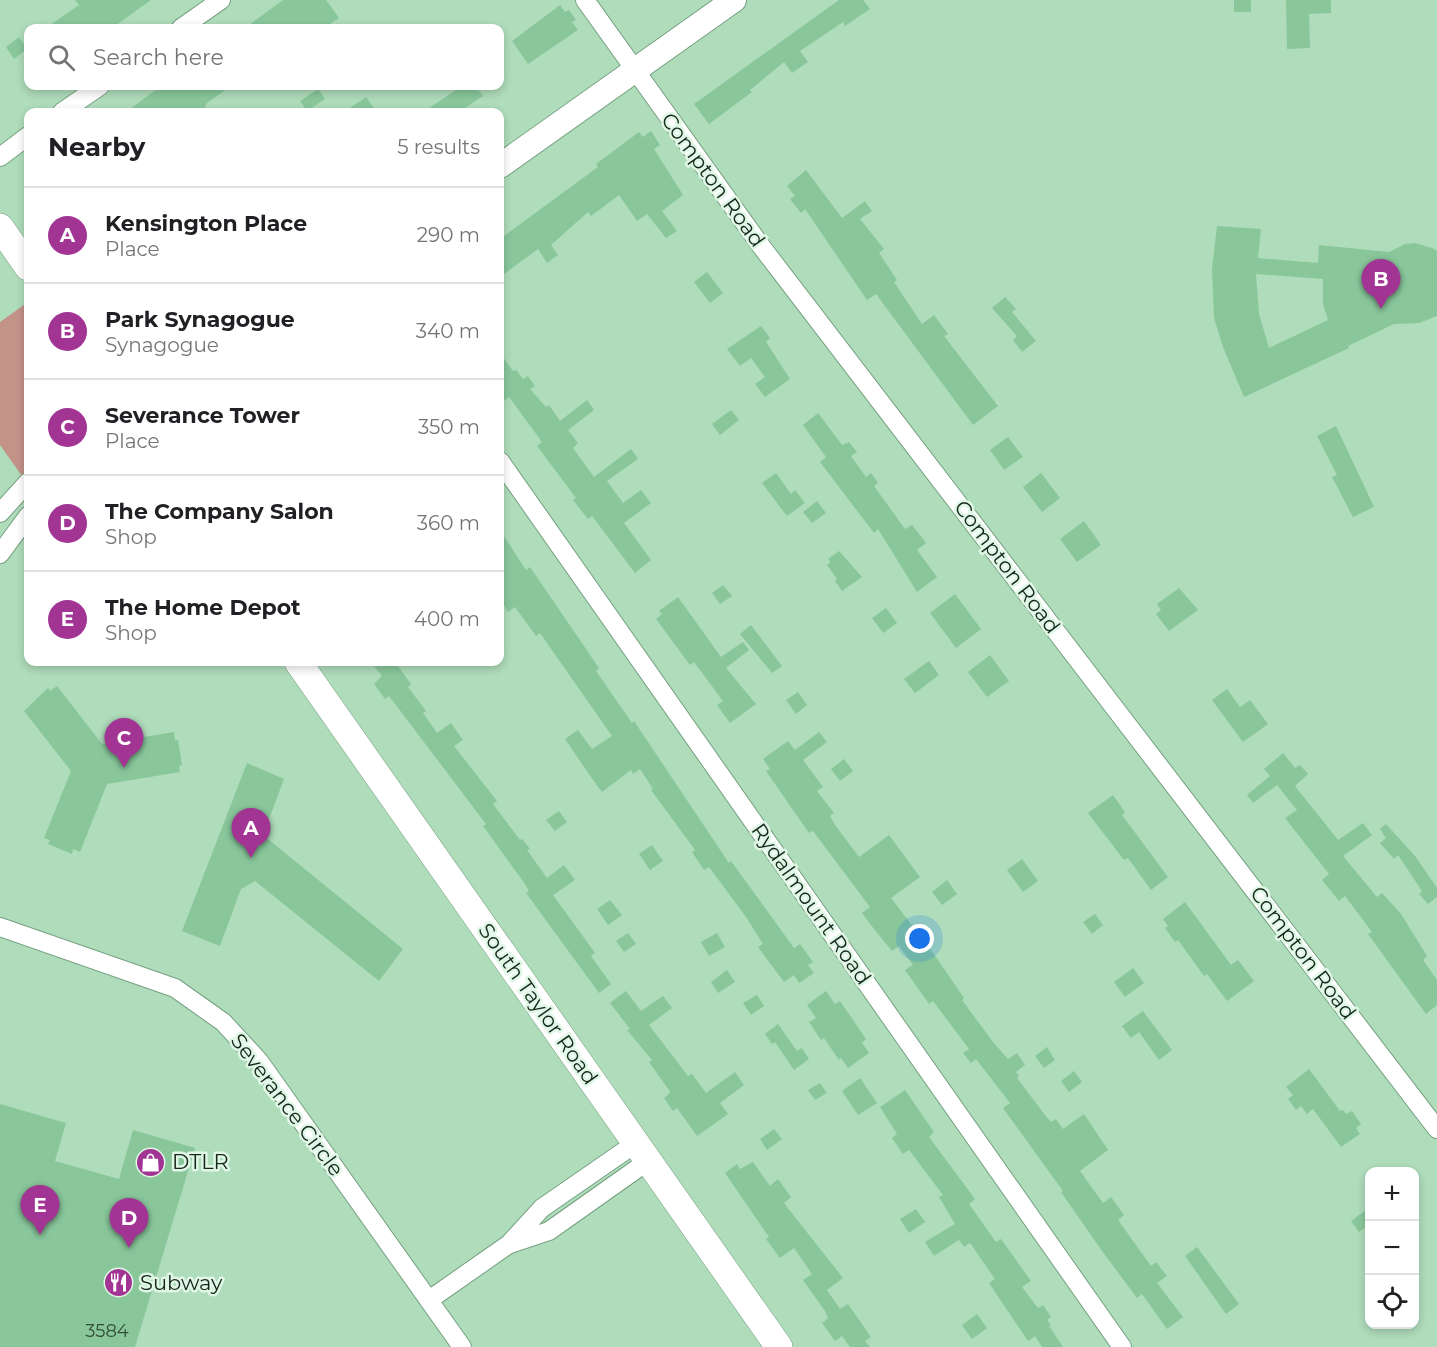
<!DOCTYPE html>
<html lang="en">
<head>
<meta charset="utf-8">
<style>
	:root { --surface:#fff; --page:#f6f6f6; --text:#202124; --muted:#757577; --line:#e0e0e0; --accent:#a23594 }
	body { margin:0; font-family:Montserrat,sans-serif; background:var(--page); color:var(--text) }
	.controls { position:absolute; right:18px; bottom:18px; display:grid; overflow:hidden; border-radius:12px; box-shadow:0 3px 9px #0003 }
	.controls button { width:54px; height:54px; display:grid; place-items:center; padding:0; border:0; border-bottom:2px solid var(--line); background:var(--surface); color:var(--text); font:30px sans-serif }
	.you { position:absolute; left:920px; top:939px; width:21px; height:21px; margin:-15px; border:4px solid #fff; border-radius:50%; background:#1a73e8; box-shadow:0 0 0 9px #1a73e833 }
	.badge { display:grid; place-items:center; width:39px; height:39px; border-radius:50%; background:var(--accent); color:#fff; font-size:20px; font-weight:700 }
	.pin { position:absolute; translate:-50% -50px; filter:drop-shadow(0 2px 3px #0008) }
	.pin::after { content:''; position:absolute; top:32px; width:21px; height:18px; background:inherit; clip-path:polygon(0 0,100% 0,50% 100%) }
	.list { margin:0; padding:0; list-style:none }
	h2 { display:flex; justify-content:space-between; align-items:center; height:78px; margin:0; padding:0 24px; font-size:26px }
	h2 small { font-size:20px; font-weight:400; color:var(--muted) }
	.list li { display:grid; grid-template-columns:39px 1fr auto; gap:18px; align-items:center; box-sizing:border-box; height:96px; padding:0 24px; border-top:2px solid var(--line) }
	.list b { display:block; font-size:22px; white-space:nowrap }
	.list p { margin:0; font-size:20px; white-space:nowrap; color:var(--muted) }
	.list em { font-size:20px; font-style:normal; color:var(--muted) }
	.icon { flex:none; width:33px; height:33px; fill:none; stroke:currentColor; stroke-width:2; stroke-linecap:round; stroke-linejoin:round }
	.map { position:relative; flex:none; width:1437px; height:1347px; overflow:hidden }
	.search { position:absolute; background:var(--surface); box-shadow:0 3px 9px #0003; left:24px; top:24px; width:480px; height:66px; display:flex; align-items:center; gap:15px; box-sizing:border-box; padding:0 21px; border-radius:12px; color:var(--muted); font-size:22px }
	.panel { position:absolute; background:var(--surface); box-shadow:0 3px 9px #0003; left:24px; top:108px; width:480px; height:558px; border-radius:12px }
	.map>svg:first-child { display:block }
</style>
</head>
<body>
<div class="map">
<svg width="1437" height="1347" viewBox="0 0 1437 1347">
	<rect width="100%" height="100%" fill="#afdcbb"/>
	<polygon fill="#c39388" points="28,302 28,482 27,483 0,445 0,322"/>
	<g fill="#89c79b" fill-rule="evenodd">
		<polygon points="75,0 151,0 112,28 46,28 79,5"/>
		<polygon points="283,0 326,0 339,18 324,28 245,28"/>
		<polygon points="839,0 863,0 870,9 845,26 843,22 800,51 808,62 792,73 784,62 750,90 752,92 709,124 694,104"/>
		<rect x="1234" y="0" width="17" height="12"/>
		<polygon points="1286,0 1331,0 1331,13 1309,14 1310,48 1287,49"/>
		<polygon points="560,5 565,12 569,10 576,20 572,22 578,30 528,64 512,41"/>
		<polygon points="19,37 27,49 14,59 6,47"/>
		<polygon points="161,86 231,86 207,103 205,107 209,112 126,112"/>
		<polygon points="462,86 475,86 483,96 459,112 423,112"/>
		<polygon points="318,89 325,99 307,111 300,101"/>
		<polygon points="366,97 377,112 344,112"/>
		<polygon points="651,131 660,145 654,149 683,195 662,211 677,231 666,238 647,214 637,221 619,195 591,216 588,212 551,245 558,255 547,263 538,249 500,277 500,239 598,167 596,164 639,132 643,137"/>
		<polygon points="806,170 842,218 865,201 872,211 860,219 884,249 879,253 897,280 894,282 922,324 934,315 948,334 944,336 998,406 973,425 876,294 867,300 805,209 801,213 790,199 795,196 787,186"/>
		<path d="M 1217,226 L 1261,229 L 1258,258 L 1318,263 L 1319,245 L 1389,252 L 1405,244 L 1415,243 L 1432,248 L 1437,251 L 1437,316 L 1419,323 L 1394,324 L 1348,346 L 1349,348 L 1244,397 L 1223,347 L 1214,318 L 1212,269 ZM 1256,274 L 1323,279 L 1323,304 L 1328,320 L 1269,348 L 1259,314 Z"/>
		<polygon points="707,272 723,293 710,303 694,282"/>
		<polygon points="1005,297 1016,309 1012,312 1036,341 1022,352 1013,340 1017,336 992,308"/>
		<polygon points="761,326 770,338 766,342 790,379 765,397 755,384 765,377 751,358 740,366 727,349"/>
		<polygon points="500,353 513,371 516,370 523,379 528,376 535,386 530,389 546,407 549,405 560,421 587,400 594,410 568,430 578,443 573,448 594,477 631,449 638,459 607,481 623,503 641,490 651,503 624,523 651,560 635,573 592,516 588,519 573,500 576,498 537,446 542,442 509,397 500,404"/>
		<polygon points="731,410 739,420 720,435 712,424"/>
		<polygon points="818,413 842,445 849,442 857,452 851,456 866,477 871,473 878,483 874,486 905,529 912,525 926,543 917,550 937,577 917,592 878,529 874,533 820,462 826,457 803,425"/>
		<polygon points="1336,426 1374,507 1353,517 1332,477 1337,475 1317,436"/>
		<polygon points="1008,437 1023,457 1004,470 990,450"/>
		<polygon points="776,473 791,494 795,490 805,503 787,516 762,483"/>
		<polygon points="1041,473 1060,498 1042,512 1023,487"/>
		<polygon points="817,501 826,513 812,523 803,512"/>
		<polygon points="1084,521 1101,545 1077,562 1060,539"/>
		<polygon points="500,530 526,570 530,567 599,668 596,671 632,723 634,721 729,863 731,861 794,948 800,944 813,962 808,965 814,973 799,983 794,975 784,982 758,947 763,944 746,917 709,867 704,870 692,852 695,850 651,790 653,789 640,769 633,774 631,770 602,792 593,780 565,739 578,730 592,749 612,736 540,633 536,636 515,607 508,612 500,599"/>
		<polygon points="839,551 862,577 842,591 835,581 837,579 827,565 831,562 828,559"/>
		<polygon points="723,585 732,596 720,604 712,593"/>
		<polygon points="1179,588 1198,610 1169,631 1156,614 1161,610 1157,604"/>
		<polygon points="955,594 981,629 956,648 930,613"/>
		<polygon points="678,597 721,657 743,642 749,650 726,668 756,704 730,723 717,705 723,701 694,662 690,665 656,619 662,614 659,611"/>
		<polygon points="886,608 897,623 883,633 872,618"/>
		<polygon points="751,625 782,666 772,673 740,634"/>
		<polygon points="990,655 1009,681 987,697 968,672"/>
		<polygon points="929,661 939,675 915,693 904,679"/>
		<polygon points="371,662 395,662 411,684 408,687 426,711 423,713 437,733 451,723 463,740 454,746 497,801 493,804 520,840 522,839 530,849 527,850 547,878 564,865 575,880 553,895 595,953 591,956 611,984 599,993 526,893 529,891 525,884 483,826 486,824 389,696 385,699 374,684 382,676"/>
		<polygon points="57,686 102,744 174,732 175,740 178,740 182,765 179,766 180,772 107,784 80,852 73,849 72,854 48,844 50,840 44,838 71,771 24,711 48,688 50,691"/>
		<polygon points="1227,689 1240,707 1250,700 1268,724 1243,742 1212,700"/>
		<polygon points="798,692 807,705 796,714 786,700"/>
		<polygon points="819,732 827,742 803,760 823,787 817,791 834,813 830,816 835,825 859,857 889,835 920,877 891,898 931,950 964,998 962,1000 993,1042 1008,1059 1017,1053 1025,1065 1016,1072 1019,1076 1017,1078 1045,1115 1051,1122 1056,1119 1063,1129 1084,1114 1108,1150 1080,1171 1103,1203 1111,1197 1124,1215 1118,1220 1151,1266 1156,1262 1167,1276 1157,1283 1183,1317 1167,1329 1142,1294 1137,1298 1102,1251 1061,1192 1063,1191 1003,1108 1010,1103 976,1059 971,1063 963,1053 969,1049 933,1001 929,1004 905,970 913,965 899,946 892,951 874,929 862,913 870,907 813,831 809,833 766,771 770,769 763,759 788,741 795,750"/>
		<polygon points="1283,753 1295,768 1300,765 1308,774 1295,786 1338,840 1363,823 1372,835 1343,856 1377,897 1382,893 1401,914 1427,956 1423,960 1437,980 1437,1005 1426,1014 1368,934 1372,932 1345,896 1339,901 1322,880 1329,874 1285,818 1297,810 1277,785 1253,803 1247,795 1270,776 1264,769"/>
		<polygon points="844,759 853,771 840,781 831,769"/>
		<polygon points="247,763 284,779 263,835 403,949 379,981 255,881 241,889 220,946 182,931"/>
		<polygon points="1113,795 1125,812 1122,815 1168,877 1151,890 1128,858 1124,860 1088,813"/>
		<polygon points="559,811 567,822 555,831 546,820"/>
		<polygon points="1386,824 1415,856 1437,888 1437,897 1428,904 1419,894 1422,891 1398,855 1394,859 1380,843 1386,838 1380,829"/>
		<polygon points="652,845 663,861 650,870 639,854"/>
		<polygon points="1022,859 1038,881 1023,892 1007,870"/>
		<polygon points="947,880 957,894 942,905 932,892"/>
		<polygon points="610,900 622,915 608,925 597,909"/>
		<polygon points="1185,902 1231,965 1238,960 1254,981 1227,1001 1207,974 1204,976 1178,940 1175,942 1165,928 1168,926 1163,919"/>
		<polygon points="1095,914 1103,925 1092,934 1083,922"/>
		<polygon points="628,933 636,944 624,952 616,941"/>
		<polygon points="717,933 725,947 709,956 701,942"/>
		<polygon points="1133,968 1144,983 1125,997 1114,982"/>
		<polygon points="727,970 735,982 718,993 711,982"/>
		<polygon points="626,991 641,1011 663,996 672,1008 649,1025 688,1076 692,1074 706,1093 735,1072 744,1085 720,1103 728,1114 697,1136 677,1108 673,1111 664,1098 670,1093 669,1090 649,1062 652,1060 627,1030 630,1029 610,1003"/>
		<polygon points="826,991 835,1004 840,1001 866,1039 862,1043 869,1053 848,1068 841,1058 839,1060 824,1038 821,1040 809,1022 816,1018 807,1005"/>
		<polygon points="757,995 764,1006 751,1015 743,1003"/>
		<polygon points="1143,1011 1172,1050 1159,1060 1139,1032 1131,1038 1122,1026"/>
		<polygon points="778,1024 797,1051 802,1048 809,1059 794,1070 775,1042 772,1044 765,1034"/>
		<polygon points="1047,1047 1055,1060 1044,1068 1035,1056"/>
		<polygon points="1309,1069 1340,1111 1343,1110 1346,1114 1352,1111 1361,1124 1356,1128 1360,1134 1341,1147 1313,1109 1307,1114 1301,1106 1296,1110 1288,1099 1293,1095 1286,1087"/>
		<polygon points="1074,1071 1082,1082 1069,1092 1061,1081"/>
		<polygon points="860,1078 877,1103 858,1115 842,1091"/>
		<polygon points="820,1083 827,1093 815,1100 808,1090"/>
		<polygon points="905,1090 934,1132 929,1137 975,1199 969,1204 996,1242 1001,1239 1031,1281 1022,1287 1038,1308 1043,1305 1051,1317 1047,1320 1051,1325 1049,1326 1063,1347 1042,1347 1035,1336 1028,1341 989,1283 995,1279 970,1243 964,1247 959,1240 934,1256 925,1242 955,1224 939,1197 943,1195 909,1150 903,1154 892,1138 897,1134 880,1107"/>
		<polygon points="0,1104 66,1123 55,1161 119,1179 133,1130 195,1148 135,1347 0,1347"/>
		<polygon points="774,1129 782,1139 767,1150 760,1139"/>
		<polygon points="753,1162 770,1186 778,1179 791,1197 784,1203 843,1278 827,1290 840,1309 848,1304 871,1337 865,1341 870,1347 850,1347 842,1336 835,1341 822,1323 828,1318 825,1311 803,1280 812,1274 794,1248 780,1258 766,1239 769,1237 725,1173 737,1164 740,1169"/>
		<polygon points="1370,1207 1370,1224 1359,1232 1351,1221"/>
		<polygon points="916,1209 925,1222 909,1233 900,1219"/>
		<polygon points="1197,1247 1239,1304 1226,1314 1185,1256"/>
		<polygon points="977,1314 987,1328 972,1339 962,1325"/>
	</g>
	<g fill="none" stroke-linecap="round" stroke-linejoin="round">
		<defs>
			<g id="minor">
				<polyline points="585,0 761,246 1437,1129"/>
				<polyline points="181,28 221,0"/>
				<polyline points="62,112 100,86"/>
				<polyline points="0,157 28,136"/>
				<polyline points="500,461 1122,1347"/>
				<polyline points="0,513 28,482"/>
				<polyline points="0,554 28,516"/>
				<polyline points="0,927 175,988 223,1022 259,1061 462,1347"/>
				<polyline points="510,1244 549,1231 648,1161"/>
				<polyline points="429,1300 509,1244 542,1208 636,1143"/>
			</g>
			<polyline id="tertiary" points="500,166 734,0"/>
			<g id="secondary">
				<polyline points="0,227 28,267"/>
				<polyline points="298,662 779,1347"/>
			</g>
		</defs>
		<use href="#minor" stroke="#76a182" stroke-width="20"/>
		<use href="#tertiary" stroke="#76a182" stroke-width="26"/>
		<use href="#secondary" stroke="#76a182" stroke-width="28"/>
		<use href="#minor" stroke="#fff" stroke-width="18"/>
		<use href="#tertiary" stroke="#fff" stroke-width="24"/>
		<use href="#secondary" stroke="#fff" stroke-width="27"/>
	</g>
	<defs>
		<symbol id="shop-disc" viewBox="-11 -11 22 22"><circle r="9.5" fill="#a23594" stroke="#e0f7e6"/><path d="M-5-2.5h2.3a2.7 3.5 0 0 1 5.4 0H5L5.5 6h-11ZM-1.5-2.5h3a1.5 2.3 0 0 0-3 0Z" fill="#fff"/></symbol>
		<symbol id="restaurant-disc" viewBox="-11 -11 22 22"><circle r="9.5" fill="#a23594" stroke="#e0f7e6"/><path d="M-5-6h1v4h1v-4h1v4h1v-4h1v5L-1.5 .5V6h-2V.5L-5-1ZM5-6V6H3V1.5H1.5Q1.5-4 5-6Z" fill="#fff"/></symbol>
	</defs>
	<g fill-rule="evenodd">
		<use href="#shop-disc" x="134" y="1146" width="33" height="33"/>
		<use href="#restaurant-disc" x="102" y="1266" width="33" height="33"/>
	</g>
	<g text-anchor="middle" stroke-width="5" stroke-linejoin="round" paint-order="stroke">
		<g font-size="18" fill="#324e3a">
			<text x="107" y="1337">3584</text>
		</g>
		<g font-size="21" fill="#15261a" stroke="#e0f7e6">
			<text transform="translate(713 180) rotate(54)" y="7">Compton Road</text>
			<text transform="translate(1007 567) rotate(53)" y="7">Compton Road</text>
			<text transform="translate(811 904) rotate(55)" y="7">Rydalmount Road</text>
			<text transform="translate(1303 953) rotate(53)" y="7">Compton Road</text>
			<text transform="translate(538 1004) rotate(55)" y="7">South Taylor Road</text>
			<text transform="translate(287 1105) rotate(53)" y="7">Severance Circle</text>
		</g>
		<g font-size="21" fill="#15261a" stroke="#e0f7e6" text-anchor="start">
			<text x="172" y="1169">DTLR</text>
			<text x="140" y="1290">Subway</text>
		</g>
	</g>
</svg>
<div class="controls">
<button>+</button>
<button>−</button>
<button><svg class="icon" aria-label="locate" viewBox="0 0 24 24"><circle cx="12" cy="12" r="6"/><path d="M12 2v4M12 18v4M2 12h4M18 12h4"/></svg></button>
</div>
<div class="you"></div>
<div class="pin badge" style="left:251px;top:858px">A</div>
<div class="pin badge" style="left:1381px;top:309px">B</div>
<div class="pin badge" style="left:124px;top:768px">C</div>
<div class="pin badge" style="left:129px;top:1248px">D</div>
<div class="pin badge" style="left:40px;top:1235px">E</div>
<div class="search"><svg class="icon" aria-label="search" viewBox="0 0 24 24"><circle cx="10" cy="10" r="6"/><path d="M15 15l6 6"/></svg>Search here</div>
<section class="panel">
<h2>Nearby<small>5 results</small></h2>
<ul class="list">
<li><span class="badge">A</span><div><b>Kensington Place</b><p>Place</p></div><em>290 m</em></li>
<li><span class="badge">B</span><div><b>Park Synagogue</b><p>Synagogue</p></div><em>340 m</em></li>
<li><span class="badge">C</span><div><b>Severance Tower</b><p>Place</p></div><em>350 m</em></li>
<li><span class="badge">D</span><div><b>The Company Salon</b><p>Shop</p></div><em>360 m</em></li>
<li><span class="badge">E</span><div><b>The Home Depot</b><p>Shop</p></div><em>400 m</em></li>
</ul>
</section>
</div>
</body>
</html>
